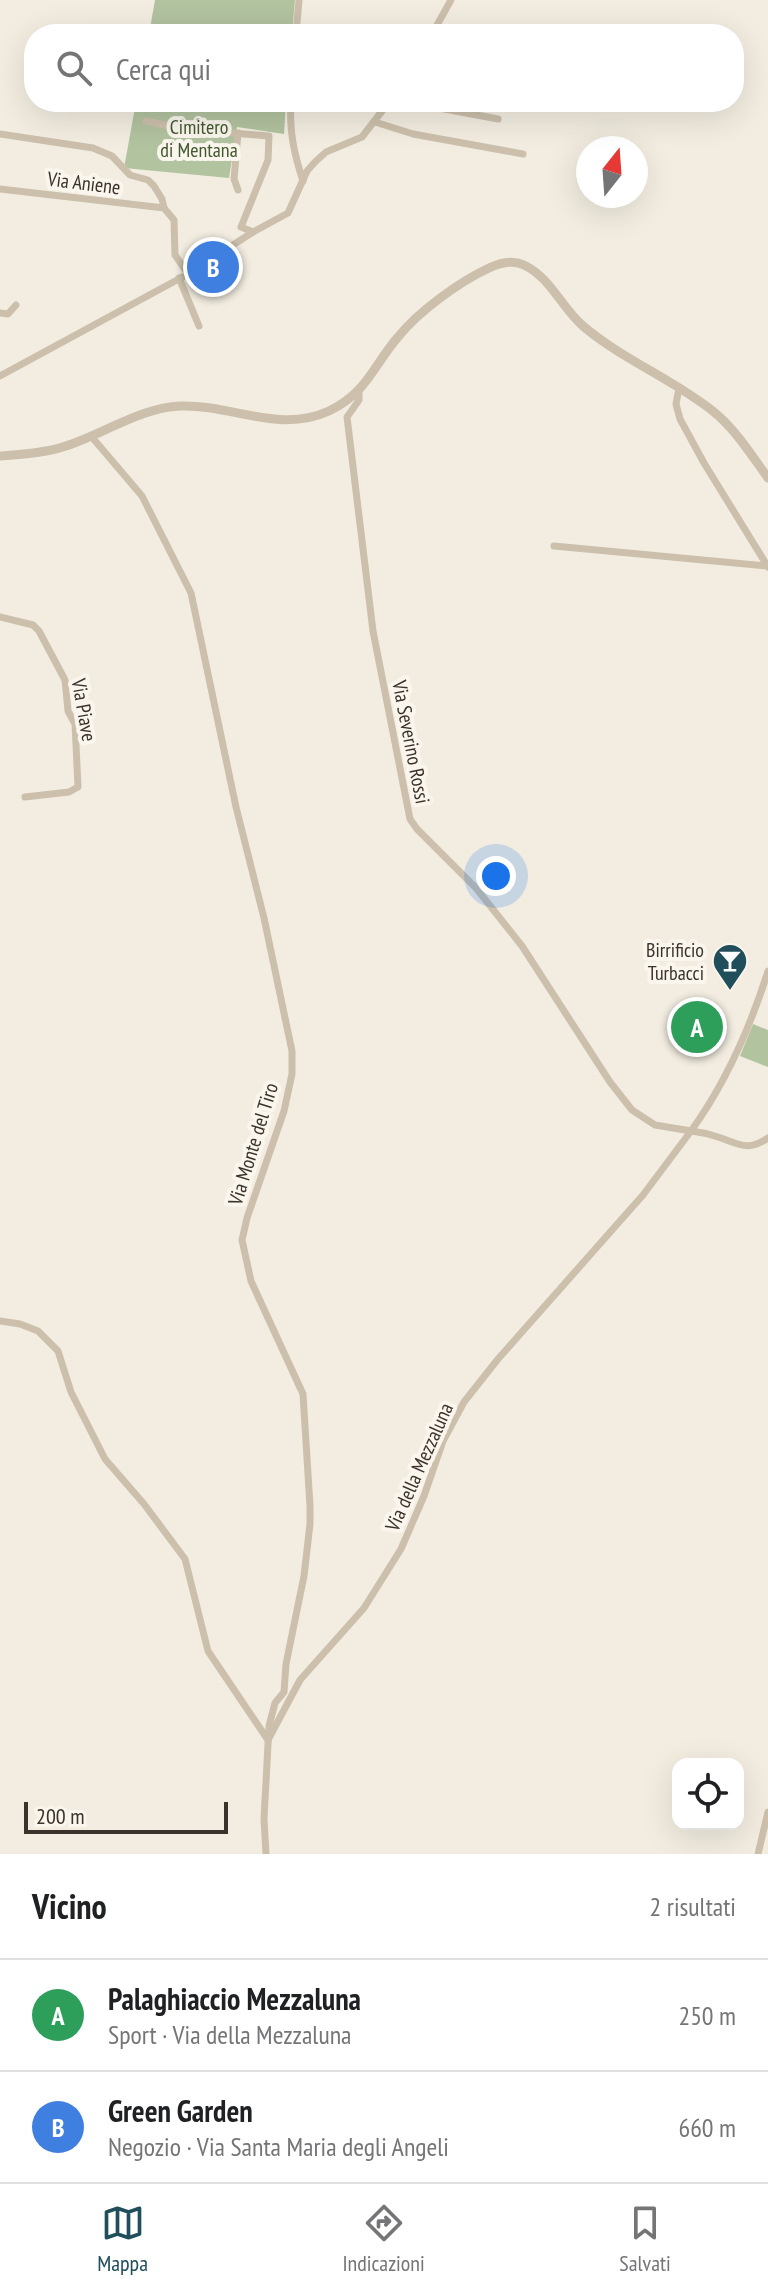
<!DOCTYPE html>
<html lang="it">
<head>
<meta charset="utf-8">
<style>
	:root { --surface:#fff; --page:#f6f6f6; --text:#202124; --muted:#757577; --line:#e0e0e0; --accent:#204e5b }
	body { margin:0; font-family:"PT Sans Narrow",sans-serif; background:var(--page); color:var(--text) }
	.controls { position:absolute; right:24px; bottom:24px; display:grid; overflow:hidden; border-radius:16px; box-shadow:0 8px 32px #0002 }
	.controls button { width:72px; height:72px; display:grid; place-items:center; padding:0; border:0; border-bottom:2px solid var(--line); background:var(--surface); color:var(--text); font:40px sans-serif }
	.compass { position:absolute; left:576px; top:136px; width:72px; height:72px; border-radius:50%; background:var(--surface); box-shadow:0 8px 32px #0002; rotate:17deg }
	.scale { position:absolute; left:24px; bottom:20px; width:204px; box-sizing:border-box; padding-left:8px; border:4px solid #3a322b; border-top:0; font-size:22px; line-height:28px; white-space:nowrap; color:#3a322b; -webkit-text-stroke:6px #faf6ed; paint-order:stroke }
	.you { position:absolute; left:496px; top:876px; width:28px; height:28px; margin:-20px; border:6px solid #fff; border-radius:50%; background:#1a73e8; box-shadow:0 0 0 12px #1a73e833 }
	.badge { display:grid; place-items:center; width:52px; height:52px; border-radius:50%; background:var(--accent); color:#fff; font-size:26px; font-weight:700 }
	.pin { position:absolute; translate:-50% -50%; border:4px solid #fff; box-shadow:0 2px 8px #0006 }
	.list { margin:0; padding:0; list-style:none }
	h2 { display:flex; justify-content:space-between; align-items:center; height:104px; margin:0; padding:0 32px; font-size:34px }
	h2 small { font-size:26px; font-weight:400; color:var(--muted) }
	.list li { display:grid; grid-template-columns:52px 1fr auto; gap:24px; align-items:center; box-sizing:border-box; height:112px; padding:0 32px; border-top:2px solid var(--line) }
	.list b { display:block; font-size:30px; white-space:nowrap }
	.list p { margin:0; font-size:26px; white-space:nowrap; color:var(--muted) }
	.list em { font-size:26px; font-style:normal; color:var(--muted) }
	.icon { flex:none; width:44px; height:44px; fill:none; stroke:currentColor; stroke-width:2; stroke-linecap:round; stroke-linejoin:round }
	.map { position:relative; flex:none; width:768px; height:1854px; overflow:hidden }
	.search { position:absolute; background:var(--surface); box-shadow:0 8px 32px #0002; left:24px; right:24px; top:24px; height:88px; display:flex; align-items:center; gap:20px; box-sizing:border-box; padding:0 28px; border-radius:32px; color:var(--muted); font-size:30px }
	.sheet { height:328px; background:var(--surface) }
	nav { display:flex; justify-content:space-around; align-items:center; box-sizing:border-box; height:112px; border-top:2px solid var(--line); background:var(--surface); font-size:22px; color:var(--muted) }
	nav a { display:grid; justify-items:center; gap:4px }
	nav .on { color:var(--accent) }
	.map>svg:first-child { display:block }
</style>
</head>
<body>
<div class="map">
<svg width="768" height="1854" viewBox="0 0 768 1854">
	<rect width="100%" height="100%" fill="#f3ede1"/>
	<g fill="#b2c3a0">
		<polygon points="155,0 295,0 292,34 149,34"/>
		<polygon points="136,102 286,102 284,134 237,127 229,178 124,168"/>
		<polygon points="753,1024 768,1030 768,1067 740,1056"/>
	</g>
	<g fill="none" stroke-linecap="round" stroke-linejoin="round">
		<g stroke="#ccc0ac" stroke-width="7">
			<polyline points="296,34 299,0"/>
			<polyline points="432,34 451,0"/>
			<path d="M 291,102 C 289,130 294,154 303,181"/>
			<polyline points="407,102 498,119"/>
			<polyline points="146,121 184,129 269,136 268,160 241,227 253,232"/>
			<polyline points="375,122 413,134 523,154"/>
			<polyline points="238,133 234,179 238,190"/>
			<polyline points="0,134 93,148 112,156 130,175 148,180 154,186 162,199 164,208"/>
			<polyline points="0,189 164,208 174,220 175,255 188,274"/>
			<polyline points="179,278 199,326"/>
			<polyline points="0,313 8,314 16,305"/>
			<polyline points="0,376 188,274 253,232 288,213 307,171 315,162 326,152 362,137 389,102"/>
			<polyline points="679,388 676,404 680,419 704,463 768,567"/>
			<polyline points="359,391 359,400 347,417 373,631 410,819 417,829 476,888 522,946 610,1082 632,1110 655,1125 691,1131"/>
			<polyline points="91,436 142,496 191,593 236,807 264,918 292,1051 292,1074 284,1111 247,1218 242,1240 251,1281 303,1394 310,1506 310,1524 304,1576 286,1664 284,1692 275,1703 269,1726 264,1819 266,1854"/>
			<polyline points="554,546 767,566"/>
			<polyline points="0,617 33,625 39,631 65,680 68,711 75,724 78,787 69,792 25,797"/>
			<path d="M 768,971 C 751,1025 725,1084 691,1131 C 700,1132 709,1134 718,1137 C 739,1144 747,1152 768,1138"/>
			<polyline points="0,1321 20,1324 38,1331 58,1351 71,1392 105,1459 144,1504 185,1559 208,1651 268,1740"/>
			<polyline points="269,1738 300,1680 364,1608 401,1549 424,1496 443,1441 464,1402 498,1359 643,1195 691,1131"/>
			<polyline points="758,1854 768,1812"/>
		</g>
		<path stroke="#ccc0ac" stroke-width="9" d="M 0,456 C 22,454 45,453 66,446 C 101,435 143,407 180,406 C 231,404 279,434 329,411 C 367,393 373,366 398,337 C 419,311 459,282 489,268 C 501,262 513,260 524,265 C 551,278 561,307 583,326 C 623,360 673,379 714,412 C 736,430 752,456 768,478"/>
	</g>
	<defs>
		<symbol id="bar-pin" viewBox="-11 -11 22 30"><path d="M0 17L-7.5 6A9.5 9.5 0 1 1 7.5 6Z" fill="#204e5b" stroke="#faf6ed"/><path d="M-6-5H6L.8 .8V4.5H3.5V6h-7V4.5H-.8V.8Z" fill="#fff"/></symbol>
	</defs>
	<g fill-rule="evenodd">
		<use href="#bar-pin" x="710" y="941" width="40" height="54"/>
	</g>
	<g text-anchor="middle" stroke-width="8" stroke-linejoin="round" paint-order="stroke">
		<g font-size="20" fill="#42582f" stroke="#faf6ed">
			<text x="199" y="134">Cimitero<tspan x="199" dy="23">di Mentana</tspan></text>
		</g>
		<g font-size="20" fill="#3a322b" stroke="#faf6ed">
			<text transform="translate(84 183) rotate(7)" y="7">Via Aniene</text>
			<text transform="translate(84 710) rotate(80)" y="7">Via Piave</text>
			<text transform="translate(411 742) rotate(79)" y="7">Via Severino Rossi</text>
			<text transform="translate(253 1144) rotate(-73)" y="7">Via Monte del Tiro</text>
			<text transform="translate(419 1467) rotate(-66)" y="7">Via della Mezzaluna</text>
		</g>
		<g font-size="20" fill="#3a322b" stroke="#faf6ed" text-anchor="end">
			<text x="704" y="957">Birrificio<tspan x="704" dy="23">Turbacci</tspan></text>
		</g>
	</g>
</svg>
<div class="controls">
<button><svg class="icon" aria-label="locate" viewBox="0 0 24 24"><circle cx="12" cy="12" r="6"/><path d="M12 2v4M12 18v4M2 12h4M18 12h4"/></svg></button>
</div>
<svg class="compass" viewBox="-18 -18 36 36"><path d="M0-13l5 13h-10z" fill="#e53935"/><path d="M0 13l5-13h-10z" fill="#757577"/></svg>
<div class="scale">200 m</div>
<div class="you"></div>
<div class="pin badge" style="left:697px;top:1027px;background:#2e9e5b">A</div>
<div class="pin badge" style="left:213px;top:267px;background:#3f7fe0">B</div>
<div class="search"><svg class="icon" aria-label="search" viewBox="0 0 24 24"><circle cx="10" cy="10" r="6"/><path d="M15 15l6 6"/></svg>Cerca qui</div>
</div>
<section class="sheet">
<h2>Vicino<small>2 risultati</small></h2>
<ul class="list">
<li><span class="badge" style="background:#2e9e5b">A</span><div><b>Palaghiaccio Mezzaluna</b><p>Sport · Via della Mezzaluna</p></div><em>250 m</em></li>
<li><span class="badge" style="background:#3f7fe0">B</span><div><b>Green Garden</b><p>Negozio · Via Santa Maria degli Angeli</p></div><em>660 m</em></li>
</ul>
</section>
<nav>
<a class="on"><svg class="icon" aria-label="map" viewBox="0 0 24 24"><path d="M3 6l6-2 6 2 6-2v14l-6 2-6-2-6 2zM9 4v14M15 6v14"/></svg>Mappa</a>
<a><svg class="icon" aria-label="directions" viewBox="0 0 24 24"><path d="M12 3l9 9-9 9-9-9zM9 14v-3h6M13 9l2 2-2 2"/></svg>Indicazioni</a>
<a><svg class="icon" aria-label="saved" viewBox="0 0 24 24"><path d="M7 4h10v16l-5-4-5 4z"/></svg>Salvati</a>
</nav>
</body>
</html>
